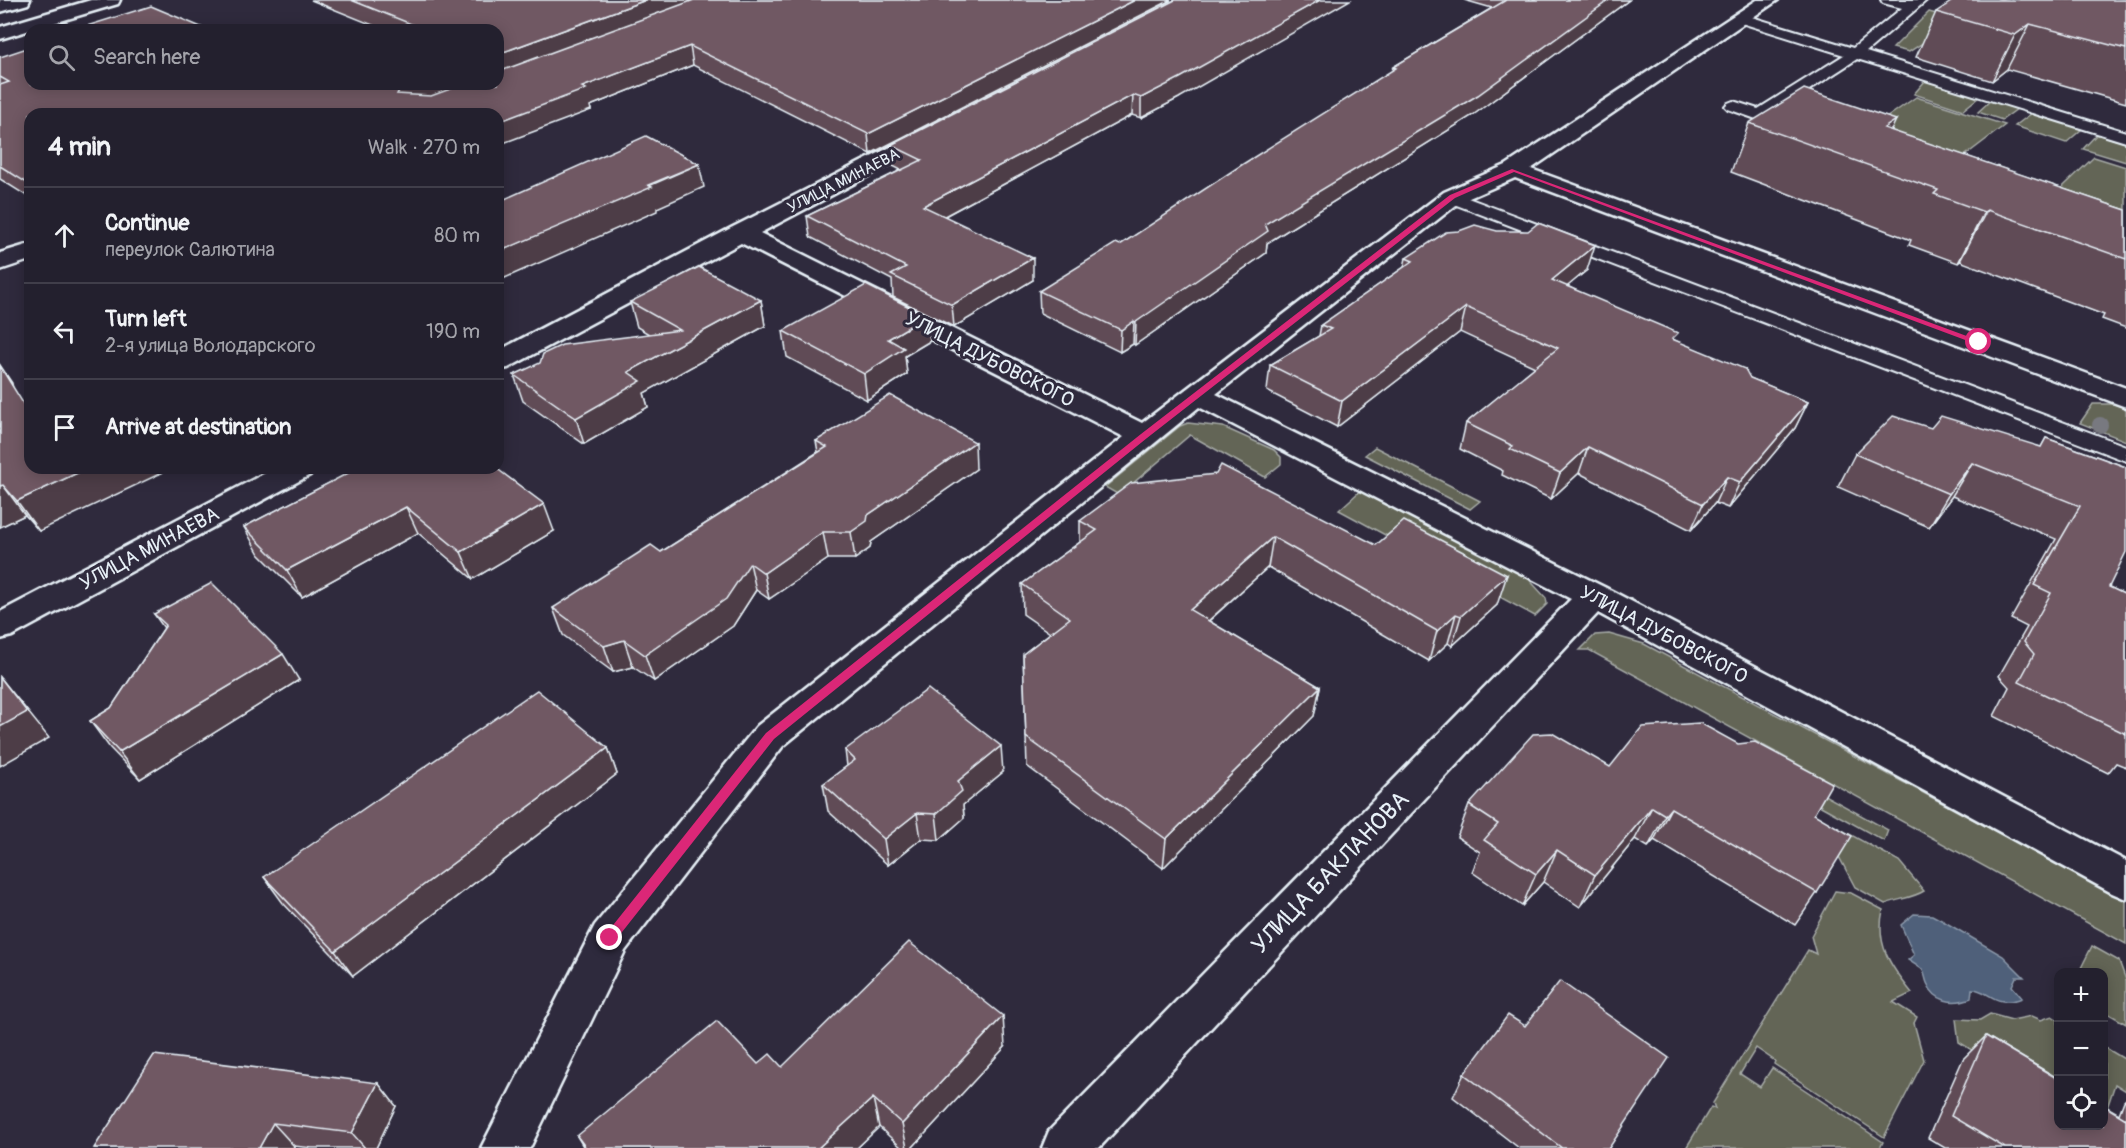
<!DOCTYPE html>
<html lang="en">
<head>
<meta charset="utf-8">
<style>
	:root { --surface:#23202e; --page:#2f2d3a; --text:#f1f3f6; --muted:#a3a3aa; --line:#403e4a }
	body { margin:0; font-family:Pangolin,sans-serif; background:var(--page); color:var(--text) }
	.controls { position:absolute; right:18px; bottom:18px; display:grid; overflow:hidden; border-radius:12px; box-shadow:0 3px 15px #0003 }
	.controls button { width:54px; height:54px; display:grid; place-items:center; padding:0; border:0; border-bottom:2px solid var(--line); background:var(--surface); color:var(--text); font:30px sans-serif }
	.stop { position:absolute; width:18px; height:18px; margin:-14px; border:4px solid #db2777; border-radius:50%; background:#fff }
	.stop.end { background:#db2777; border-color:#fff; box-shadow:0 2px 6px #0008 }
	.list { margin:0; padding:0; list-style:none }
	h2 { display:flex; justify-content:space-between; align-items:center; height:78px; margin:0; padding:0 24px; font-size:26px }
	h2 small { font-size:20px; font-weight:400; color:var(--muted) }
	.list li { display:grid; grid-template-columns:39px 1fr auto; gap:18px; align-items:center; box-sizing:border-box; height:96px; padding:0 24px; border-top:2px solid var(--line) }
	.list b { display:block; font-size:22px; white-space:nowrap }
	.list p { margin:0; font-size:20px; white-space:nowrap; color:var(--muted) }
	.list em { font-size:20px; font-style:normal; color:var(--muted) }
	.icon { flex:none; width:33px; height:33px; fill:none; stroke:currentColor; stroke-width:2; stroke-linecap:round; stroke-linejoin:round }
	.map { position:relative; flex:none; width:2126px; height:1148px; overflow:hidden }
	.search { position:absolute; background:var(--surface); box-shadow:0 3px 15px #0003; left:24px; top:24px; width:480px; height:66px; display:flex; align-items:center; gap:15px; box-sizing:border-box; padding:0 21px; border-radius:18px; color:var(--muted); font-size:22px }
	.panel { position:absolute; background:var(--surface); box-shadow:0 3px 15px #0003; left:24px; top:108px; width:480px; height:366px; border-radius:18px }
	.map>svg:first-child { display:block }
</style>
</head>
<body>
<div class="map">
<svg width="2126" height="1148" viewBox="0 0 2126 1148">
	<rect width="100%" height="100%" fill="#2f2a3d"/>
	<filter id="ink" filterUnits="userSpaceOnUse"><feTurbulence type="fractalNoise" baseFrequency=".0167" numOctaves="2"/><feDisplacementMap in="SourceGraphic" scale="12" xChannelSelector="R" yChannelSelector="G"/><feConvolveMatrix kernelMatrix="1 2 1 2 8 2 1 2 1" color-interpolation-filters="sRGB"/></filter>
	<g filter="url(#ink)">
		<g fill="#646556" stroke="#a6aba7" stroke-width="1.5">
			<polygon points="1929,12 1958,20 1909,52 1893,48"/>
			<polygon points="1925,81 1931,82 1979,97 1963,110 1914,94"/>
			<polygon points="1916,97 2005,125 1946,170 1856,139"/>
			<polygon points="1991,100 2017,109 2002,120 1978,112"/>
			<polygon points="2032,113 2082,129 2066,143 2015,126"/>
			<polygon points="2097,134 2126,143 2126,162 2083,149"/>
			<polygon points="2094,157 2126,167 2126,236 2042,207"/>
			<polygon points="2093,404 2114,404 2126,408 2126,441 2080,423"/>
			<polygon points="1188,423 1223,427 1274,450 1281,457 1281,464 1265,477 1190,435 1119,495 1105,487 1180,426"/>
			<polygon points="1375,447 1480,501 1470,509 1365,455"/>
			<polygon points="1360,491 1368,493 1525,575 1546,598 1547,604 1535,616 1339,510"/>
			<polygon points="1609,634 1644,644 2126,901 2126,944 1589,650 1580,650 1595,635"/>
			<polygon points="1759,759 1888,830 1884,841 1819,805"/>
			<path d="M 1831,830 L 1842,830 L 1899,861 L 1924,891 C 1913,898 1898,899 1885,904 L 1855,887 L 1828,836 Z"/>
			<path d="M 1835,891 L 1851,893 L 1883,910 C 1875,945 1891,967 1912,993 L 1893,1002 L 1917,1017 L 1914,1023 L 1924,1060 L 1884,1137 L 1774,1064 L 1775,1061 L 1756,1048 L 1740,1074 L 1760,1087 L 1772,1068 L 1883,1142 L 1880,1148 L 1686,1148 L 1711,1107 L 1715,1109 L 1713,1103 L 1808,950 L 1816,954 L 1811,936 Z"/>
			<polygon points="2092,946 2119,961 2126,980 2126,1024 2104,1011 2104,972 2079,972"/>
			<polygon points="1990,1014 2012,1020 2032,1016 2041,1020 2052,1016 2058,1020 2058,1104 1959,1042 1956,1019 1980,1020"/>
			<polygon points="2104,1047 2126,1060 2126,1091 2115,1084 2104,1117"/>
		</g>
		<path fill="#4f607a" stroke="#8c9aac" stroke-width="1.5" d="M 1914,914 L 1932,915 L 1943,921 L 2003,956 L 2024,977 L 2016,977 L 2012,986 L 2022,998 C 1994,1009 1989,989 1972,989 L 1971,998 C 1953,1005 1935,1002 1927,983 C 1925,978 1925,973 1922,969 L 1908,960 L 1914,955 L 1901,925 Z"/>
		<g fill="none" stroke-linecap="round" stroke-linejoin="round">
			<defs>
				<g id="lane">
					<polygon points="1881,0 1927,0 1866,52 2126,132 2126,142 1857,59 1772,114 1799,124 1801,127 1799,130 1787,130 1728,109 1725,106 1728,103 1733,101 1758,109 1844,55 1735,21 1733,18 1735,15 1745,15 1853,48 1902,8 1883,3"/>
					<polygon points="1452,192 2126,446 2126,461 1446,201 1443,197 1446,193"/>
				</g>
				<g id="street">
					<polygon points="1757,0 1778,0 1531,169 2126,388 2126,407 1515,178 1460,202 1216,394 1606,588 2126,861 2126,899 2112,893 1598,613 1099,1148 1042,1148 1049,1131 1571,599 1199,407 783,746 625,951 530,1148 481,1148 595,925 757,726 1124,437 741,243 508,368 498,370 498,351 731,228 932,126 940,128 943,133 940,138 760,233 1142,423 1444,192 1506,165"/>
					<polygon points="30,244 30,260 0,270 0,253"/>
					<polygon points="275,468 314,468 310,475 12,636 0,639 0,612"/>
				</g>
				<g id="primary">
					<polygon points="0,0 30,0 28,4 0,12"/>
					<polygon points="91,0 120,0 118,4 0,39 0,27"/>
				</g>
			</defs>
			<use href="#lane" stroke="#e8f1f8" stroke-width="4"/>
			<use href="#street" stroke="#e8f1f8" stroke-width="5"/>
			<use href="#primary" stroke="#e8f1f8" stroke-width="5"/>
			<use href="#lane" fill="#2f2a3d" fill-rule="evenodd"/>
			<use href="#street" fill="#2f2a3d" fill-rule="evenodd"/>
			<use href="#primary" fill="#2f2a3d" fill-rule="evenodd"/>
		</g>
		<circle fill="#787980" cx="2100" cy="425" r="8"/>
		<g fill="#604c56" stroke="#e8f1f8" stroke-width="1.5">
			<polygon points="311,0 1171,0 870,154 693,65 590,106 591,110 498,114 30,114 30,198 0,179 0,57 30,84 498,84 498,30 385,30"/>
			<polygon points="1175,0 1179,98 1141,118 1132,115 945,216 1033,280 954,327 893,297 892,280 810,237 807,216 901,170 893,166 891,145"/>
			<polygon points="1464,0 1629,0 1473,115 1267,243 1266,253 1135,345 1133,344 1120,352 1040,313 1039,291 1120,245 1392,71 1393,67 1492,8"/>
			<polygon points="2126,0 2126,103 2007,69 1992,81 1916,57 1936,12"/>
			<polygon points="1749,123 1891,131 2126,210 2126,328 2102,319 2104,315 1960,261 1958,263 1909,245 1911,240 1731,172"/>
			<polygon points="1406,258 1587,270 1567,286 1750,378 1808,402 1795,428 1728,508 1715,503 1691,530 1579,473 1551,499 1502,475 1503,471 1460,449 1466,423 1535,367 1460,332 1337,427 1267,391 1270,365 1319,336 1321,325 1404,267"/>
			<polygon points="761,300 765,326 644,393 648,407 584,444 523,401 514,375 649,334 637,327 630,302"/>
			<polygon points="783,331 930,341 905,356 907,374 867,400 787,357"/>
			<polygon points="0,365 12,383 39,531 25,515 0,527"/>
			<polygon points="1931,428 2041,447 2046,438 2126,467 2109,587 2126,595 2126,767 2116,763 2108,773 1994,716 2009,687 1999,676 2027,627 2011,619 2056,539 1952,496 1929,527 1838,487 1855,454"/>
			<polygon points="816,441 976,469 871,542 870,548 855,559 828,559 769,599 756,590 733,626 654,681 633,667 613,672 563,635 553,608 661,552 818,452"/>
			<polygon points="358,468 554,531 473,579 418,533 302,597 259,554 244,527"/>
			<polygon points="1080,521 1376,545 1497,605 1452,646 1448,643 1429,661 1268,567 1209,621 1320,687 1314,716 1163,868 1027,766 1023,654 1050,633 1023,614 1022,584 1080,542"/>
			<polygon points="154,614 299,680 140,779 110,748 90,721 111,708 164,628"/>
			<polygon points="608,748 617,774 353,976 283,903 264,877"/>
			<polygon points="845,750 1003,772 963,805 964,818 939,840 921,839 888,865 828,811 823,784 847,766"/>
			<polygon points="1610,767 1814,814 1817,893 1795,925 1654,840 1648,847 1635,839 1580,907 1543,882 1522,906 1472,872 1480,852 1457,837 1469,805"/>
			<polygon points="1525,1026 1609,1148 1519,1148 1453,1097 1464,1074"/>
			<polygon points="1986,1036 2119,1114 2124,1101 2126,1099 2126,1148 1945,1148 1928,1138 1963,1059"/>
			<polygon points="1005,1047 912,1148 902,1148 879,1127 857,1148 584,1148 577,1136 758,1064 782,1067"/>
			<polygon points="378,1083 396,1106 376,1148 312,1148 294,1146 94,1148"/>
		</g>
		<g fill="#4e3e46" stroke="#e8f1f8" stroke-width="1.5">
			<polygon points="646,0 701,0 498,76 498,54"/>
			<polygon points="1135,0 1171,0 870,154 868,134"/>
			<polygon points="1320,0 1350,0 1179,98 1141,118 1141,98"/>
			<polygon points="1609,0 1629,0 1473,115 1267,243 1266,253 1135,345 1136,322 1265,224"/>
			<polygon points="2030,24 2007,69 1992,81 2015,35"/>
			<polygon points="690,46 693,65 590,106 591,110 498,145 498,122 582,87"/>
			<polygon points="410,84 475,84 404,114 397,94 401,87"/>
			<polygon points="1133,95 1132,115 924,227 923,206"/>
			<polygon points="1896,120 1874,167 1884,128"/>
			<polygon points="699,164 704,187 657,208 657,211 498,281 498,252"/>
			<polygon points="1987,210 1960,261 1958,263 1984,212"/>
			<polygon points="1595,245 1587,270 1545,305 1552,280"/>
			<polygon points="1033,258 1033,280 954,327 952,305"/>
			<polygon points="761,300 765,326 644,393 648,407 584,444 576,418 628,372"/>
			<polygon points="1466,307 1460,332 1337,427 1342,401"/>
			<polygon points="927,316 930,341 905,356 907,374 867,400 864,374 888,339"/>
			<polygon points="1134,321 1133,344 1120,352 1121,330"/>
			<polygon points="1808,402 1795,428 1728,508 1740,482"/>
			<polygon points="975,442 976,469 871,542 870,548 855,559 851,532 868,515"/>
			<polygon points="1588,447 1579,473 1551,499 1560,473"/>
			<polygon points="498,450 501,457 498,459"/>
			<polygon points="1972,463 1952,496 1929,527 1949,494"/>
			<polygon points="88,468 172,468 39,531 17,501"/>
			<polygon points="1727,477 1715,503 1691,530 1703,504"/>
			<polygon points="3,485 25,515 0,527 0,486"/>
			<polygon points="544,504 554,531 473,579 461,552"/>
			<polygon points="406,507 418,533 302,597 287,570"/>
			<polygon points="823,532 828,559 769,599 764,573"/>
			<polygon points="1273,537 1268,567 1187,640 1190,610"/>
			<polygon points="750,563 756,590 733,626 654,681 645,655"/>
			<polygon points="1507,575 1497,605 1452,646 1461,616"/>
			<polygon points="1456,614 1448,643 1429,661 1437,631"/>
			<polygon points="624,640 633,667 613,672 604,646"/>
			<polygon points="283,654 299,680 140,779 119,752"/>
			<polygon points="0,677 49,738 0,766"/>
			<polygon points="1320,687 1314,716 1163,868 1166,839"/>
			<polygon points="1001,746 1003,772 963,805 964,818 939,840 936,814 958,781"/>
			<polygon points="608,748 617,774 353,976 335,951"/>
			<polygon points="1652,807 1635,839 1580,907 1595,875"/>
			<polygon points="1671,808 1654,840 1648,847 1665,815"/>
			<polygon points="917,813 921,839 888,865 884,839"/>
			<polygon points="1557,850 1543,882 1522,906 1536,874"/>
			<polygon points="1003,1016 1005,1047 912,1148 907,1148 902,1124"/>
			<polygon points="378,1083 396,1106 376,1148 365,1148 352,1133"/>
			<polygon points="873,1098 879,1127 857,1148 818,1148"/>
			<polygon points="273,1123 294,1146 293,1148 259,1148"/>
		</g>
		<g fill="#705864" stroke="#e8f1f8" stroke-width="1.5">
			<polygon points="351,0 646,0 498,54 498,30 426,30"/>
			<polygon points="694,0 1135,0 868,134 690,46 582,87 586,89 498,122 498,114 30,114 30,185 0,166 0,85 9,82 0,77 0,57 30,47 30,84 410,84 401,87 397,94 431,96 464,84 498,84 498,72"/>
			<polygon points="1175,0 1320,0 1180,78 1141,98 1133,95 923,206 1033,258 952,305 891,275 906,267 807,216 922,160 891,145"/>
			<polygon points="1506,0 1609,0 1478,95 1265,224 1268,231 1136,322 1134,321 1121,330 1039,291 1116,243 1120,245 1243,164 1396,68 1393,67"/>
			<polygon points="1954,0 2126,0 2126,49 2030,24 2015,35 1936,12"/>
			<polygon points="151,6 208,30 74,30"/>
			<polygon points="1804,89 1896,120 1884,128 2126,210 2126,259 1987,210 1984,212 1934,194 1938,190 1749,123"/>
			<polygon points="646,136 699,164 648,185 652,187 498,252 498,202"/>
			<polygon points="1538,223 1595,245 1552,280 1678,333 1672,339 1745,369 1750,378 1808,402 1740,482 1727,477 1703,504 1588,447 1560,473 1510,449 1513,446 1466,423 1558,348 1466,307 1342,401 1270,365 1331,329 1321,325 1413,261 1406,258 1446,232 1459,231 1475,225 1497,231 1528,231"/>
			<polygon points="699,267 761,300 628,372 641,381 576,418 514,375 540,363 543,354 562,345 680,330 630,302"/>
			<polygon points="866,285 927,316 888,339 904,348 864,374 783,331"/>
			<polygon points="0,366 26,408 30,406 30,468 88,468 17,501 3,485 0,486"/>
			<polygon points="890,395 975,442 868,515 867,521 851,532 823,532 764,573 750,563 726,599 645,655 624,640 604,646 553,608 651,545 661,552 827,447 816,441"/>
			<polygon points="1893,416 1931,428 1941,416 2041,447 2046,438 2126,467 2126,552 2109,587 2126,595 2126,734 2019,682 2034,654 2024,642 2051,593 2034,585 2080,506 1972,463 1949,494 1855,454"/>
			<polygon points="1221,465 1376,545 1404,521 1507,575 1461,616 1456,614 1437,631 1273,537 1190,610 1320,687 1166,839 1026,737 1023,654 1070,618 1022,584 1097,530 1080,521 1131,483 1216,474"/>
			<polygon points="358,468 496,468 544,504 461,552 406,507 287,570 244,527"/>
			<polygon points="212,583 283,654 119,752 90,721 111,708 166,625 154,614"/>
			<polygon points="0,677 27,712 0,727"/>
			<polygon points="928,689 1001,746 958,781 962,791 936,814 917,813 884,839 823,784 855,760 845,750"/>
			<polygon points="537,690 608,748 335,951 264,877"/>
			<polygon points="1700,723 1738,744 1755,742 1832,783 1814,814 1852,836 1817,893 1671,808 1665,815 1652,807 1595,875 1557,850 1536,874 1484,840 1498,824 1469,805 1533,734 1552,733 1610,767 1642,727"/>
			<polygon points="909,942 1003,1016 902,1124 873,1098 818,1148 586,1148 577,1136 717,1021 758,1064 770,1054 782,1067"/>
			<polygon points="1560,981 1669,1058 1609,1148 1562,1148 1464,1074 1508,1015 1525,1026"/>
			<polygon points="1986,1036 2058,1079 2058,1125 2103,1125 2103,1105 2126,1119 2126,1148 2005,1148 1951,1116"/>
			<polygon points="154,1055 378,1083 352,1133 273,1123 259,1148 94,1148"/>
		</g>
	</g>
	<polygon fill="#db2777" points="1512,169 1983,342 1976,344 1514,172 1455,198 1147,438 774,739 615,941 606,941 604,938 606,934 766,733 1141,434 1450,195"/>
	<g text-anchor="middle" stroke-width="6" stroke-linejoin="round" paint-order="stroke">
		<g font-size="16" fill="#e8f1f8" stroke="#2f2a3d">
			<text transform="translate(843 180) rotate(-27)" y="6">УЛИЦА МИНАЕВА</text>
		</g>
		<g font-size="20" fill="#e8f1f8" stroke="#2f2a3d">
			<text transform="translate(990 359) rotate(27)" y="7">УЛИЦА ДУБОВСКОГО</text>
			<text transform="translate(149 548) rotate(-28)" y="7">УЛИЦА МИНАЕВА</text>
			<text transform="translate(1664 634) rotate(28)" y="7">УЛИЦА ДУБОВСКОГО</text>
		</g>
		<g font-size="24" fill="#e8f1f8" stroke="#2f2a3d">
			<text transform="translate(1330 872) rotate(-46)" y="8">УЛИЦА БАКЛАНОВА</text>
		</g>
	</g>
</svg>
<div class="controls">
<button>+</button>
<button>−</button>
<button><svg class="icon" aria-label="locate" viewBox="0 0 24 24"><circle cx="12" cy="12" r="6"/><path d="M12 2v4M12 18v4M2 12h4M18 12h4"/></svg></button>
</div>
<div class="stop" style="left:1979px;top:342px"></div>
<div class="stop end" style="left:610px;top:938px"></div>
<div class="search"><svg class="icon" aria-label="search" viewBox="0 0 24 24"><circle cx="10" cy="10" r="6"/><path d="M15 15l6 6"/></svg>Search here</div>
<section class="panel">
<h2>4 min<small>Walk · 270 m</small></h2>
<ul class="list">
<li><svg class="icon" aria-label="ahead" viewBox="0 0 24 24"><path d="M12 20V5M6 11l6-6 6 6"/></svg><div><b>Continue</b><p>переулок Салютина</p></div><em>80 m</em></li>
<li><svg class="icon" aria-label="left" viewBox="0 0 24 24"><path d="M17 20v-9H6M10 6l-5 5 5 5"/></svg><div><b>Turn left</b><p>2-я улица Володарского</p></div><em>190 m</em></li>
<li><svg class="icon" aria-label="arrive" viewBox="0 0 24 24"><path d="M6 21V4h12l-3 4 3 4H6"/></svg><div><b>Arrive at destination</b></div></li>
</ul>
</section>
</div>
</body>
</html>
